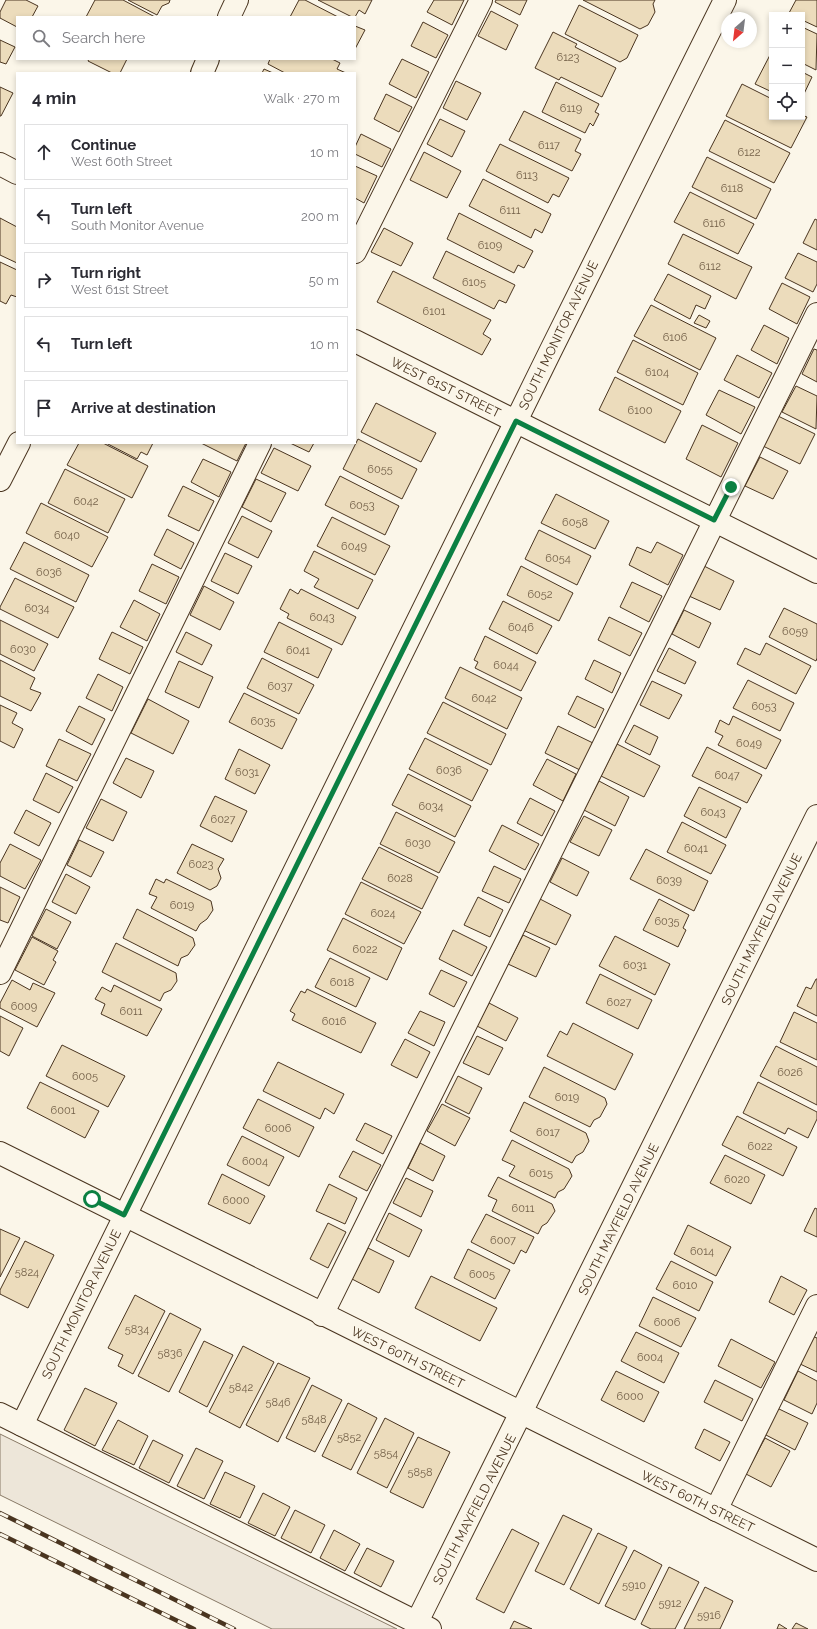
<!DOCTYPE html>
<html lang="en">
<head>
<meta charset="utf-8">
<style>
	:root { --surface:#fff; --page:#f7f7f7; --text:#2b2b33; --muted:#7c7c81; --line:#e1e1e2 }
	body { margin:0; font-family:Raleway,sans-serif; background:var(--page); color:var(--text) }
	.controls { position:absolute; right:12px; top:12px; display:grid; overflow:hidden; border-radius:0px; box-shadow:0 2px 6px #0003 }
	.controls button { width:36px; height:36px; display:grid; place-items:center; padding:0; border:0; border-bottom:1px solid var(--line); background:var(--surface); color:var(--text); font:20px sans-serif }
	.compass { position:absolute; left:721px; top:12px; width:36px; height:36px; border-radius:50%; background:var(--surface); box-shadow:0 2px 6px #0003; rotate:208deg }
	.stop { position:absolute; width:12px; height:12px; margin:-9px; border:3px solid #0b8043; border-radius:50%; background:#fff }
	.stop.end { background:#0b8043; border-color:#fff; box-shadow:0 1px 4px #0008 }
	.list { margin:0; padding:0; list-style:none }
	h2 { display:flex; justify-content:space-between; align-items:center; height:52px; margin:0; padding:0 16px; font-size:17px }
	h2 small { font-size:13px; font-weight:400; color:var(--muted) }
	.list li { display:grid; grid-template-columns:26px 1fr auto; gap:12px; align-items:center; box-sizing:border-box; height:56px; margin:0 8px 8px; padding:0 8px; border:1px solid var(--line); border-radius:0px }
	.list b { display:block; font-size:15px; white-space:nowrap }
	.list p { margin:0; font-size:13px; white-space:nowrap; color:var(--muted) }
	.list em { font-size:13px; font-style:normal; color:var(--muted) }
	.icon { flex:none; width:22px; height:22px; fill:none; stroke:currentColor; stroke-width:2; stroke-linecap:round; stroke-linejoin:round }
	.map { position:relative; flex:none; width:817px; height:1629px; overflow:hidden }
	.search { position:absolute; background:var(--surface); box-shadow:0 2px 6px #0003; left:16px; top:16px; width:340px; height:44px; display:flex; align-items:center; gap:10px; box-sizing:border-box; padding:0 14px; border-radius:0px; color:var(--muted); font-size:15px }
	.panel { position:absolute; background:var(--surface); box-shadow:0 2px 6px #0003; left:16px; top:72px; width:340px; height:372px; border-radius:0px }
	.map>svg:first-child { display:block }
</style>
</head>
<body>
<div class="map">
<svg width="817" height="1629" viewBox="0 0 817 1629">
	<rect width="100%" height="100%" fill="#fbf6e9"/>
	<polygon fill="#ede6d9" stroke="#887966" points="0,1434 397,1629 272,1629 0,1495"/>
	<g fill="#ecdcbc" stroke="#4a3520">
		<polygon points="6,0 26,0 38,6 32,17 17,17 17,27 0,18 0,12"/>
		<polygon points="95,0 123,0 155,17 86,17"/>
		<polygon points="128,0 170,0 169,3 162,6 157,15"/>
		<polygon points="299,0 305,0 338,17 290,17"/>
		<polygon points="318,0 372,0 365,14 359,10 355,17 352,17"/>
		<polygon points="434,0 464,0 452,25 427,12"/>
		<polygon points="496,0 527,0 520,15 495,2"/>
		<polygon points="583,0 655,0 653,4 655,12 648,25 640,29"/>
		<polygon points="796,0 817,0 817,27 802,20 802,15 793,15 789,13"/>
		<polygon points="579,5 638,35 627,58 620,62 565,34"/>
		<polygon points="491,11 518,25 506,50 478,36"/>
		<polygon points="423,22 448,35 436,58 411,46"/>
		<polygon points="355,26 365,30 355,49"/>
		<polygon points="802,27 817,34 816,70 802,63"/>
		<polygon points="553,32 577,44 575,47 616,68 602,97 561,77 559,80 535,68"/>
		<polygon points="0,40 15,47 6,64 0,62"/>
		<polygon points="770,55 772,56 772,92 755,84"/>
		<polygon points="89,59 127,59 120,73 112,73 88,61"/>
		<polygon points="270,59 332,59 340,63 337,69 346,73 285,73 268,64"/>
		<polygon points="402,59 429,72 416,98 389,84"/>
		<polygon points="264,69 273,73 262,73"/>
		<polygon points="802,72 812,77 802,98"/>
		<polygon points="456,81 481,93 467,120 443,108"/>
		<polygon points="556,82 599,104 595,112 599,114 593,126 590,123 585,133 542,112"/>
		<polygon points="742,84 772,99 772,117 802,117 802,115 807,117 791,148 726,116"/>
		<polygon points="0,87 13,93 1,116 0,116"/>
		<polygon points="386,94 412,107 399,132 374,119"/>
		<polygon points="524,111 581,139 575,151 581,154 572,171 509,140"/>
		<polygon points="440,119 465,131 452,157 427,144"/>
		<polygon points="725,120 790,153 774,183 709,151"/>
		<polygon points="361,134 391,149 382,167 355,154 355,147"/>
		<polygon points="500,144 569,178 559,197 553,194 548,203 486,171"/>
		<polygon points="424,152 461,171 447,198 410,180"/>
		<polygon points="707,157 771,189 756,219 692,187"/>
		<polygon points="355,166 377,176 364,203 355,198"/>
		<polygon points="483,179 551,214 542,233 535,229 531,238 469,206"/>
		<polygon points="690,192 754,224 738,254 674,222"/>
		<polygon points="459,213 533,251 524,268 518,265 514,273 447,239"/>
		<polygon points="0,218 17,227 17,263 0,255"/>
		<polygon points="815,219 817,220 817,250 803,243"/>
		<polygon points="384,228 413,243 401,266 371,252"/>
		<polygon points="683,234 752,267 736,299 668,264"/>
		<polygon points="446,251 515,285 506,303 499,300 494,309 433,278"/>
		<polygon points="798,253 817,262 817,284 813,292 785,278"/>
		<polygon points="0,262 17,270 17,297 11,295 6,304 0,301"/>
		<polygon points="393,271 491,320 483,334 491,339 482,355 377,302"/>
		<polygon points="668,274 711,296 705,309 696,305 690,319 654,300"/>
		<polygon points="782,283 810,297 797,324 769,309"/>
		<polygon points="651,305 716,338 700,370 634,336"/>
		<polygon points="699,315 710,321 706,328 694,323"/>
		<polygon points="764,325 789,338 777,364 751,350"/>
		<polygon points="633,340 698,373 683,405 617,372"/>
		<polygon points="814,349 817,350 817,382 802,374"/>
		<polygon points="737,355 772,373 759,398 724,380"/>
		<polygon points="615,377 681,411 665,443 599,410"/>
		<polygon points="796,386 817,396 816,429 782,412"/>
		<polygon points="719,390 755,407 741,434 706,415"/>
		<polygon points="376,403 436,433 421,462 361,432"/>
		<polygon points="778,416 815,434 800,464 763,446"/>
		<polygon points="702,425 738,443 721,477 686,459"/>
		<polygon points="358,439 417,469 402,499 343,469"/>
		<polygon points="79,443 103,443 148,466 132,498 67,465"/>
		<polygon points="106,443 153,443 147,455 141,452 137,459"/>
		<polygon points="201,443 246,443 237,461"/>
		<polygon points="290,443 314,443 309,452"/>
		<polygon points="274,448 311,466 298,491 261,473"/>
		<polygon points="760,457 788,471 773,499 745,486"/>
		<polygon points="203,459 231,472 219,497 191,482"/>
		<polygon points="65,469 125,499 108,533 48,503"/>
		<polygon points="340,476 399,506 385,535 325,505"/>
		<polygon points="256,479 286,493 271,522 242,507"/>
		<polygon points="183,486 214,501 199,531 168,516"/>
		<polygon points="556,494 609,521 595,549 541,523"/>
		<polygon points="41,503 108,537 92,567 26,533"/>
		<polygon points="242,516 272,531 258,558 228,543"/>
		<polygon points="332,517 390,546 375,575 317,546"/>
		<polygon points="167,529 194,543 181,569 154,555"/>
		<polygon points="539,530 591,556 577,585 525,559"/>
		<polygon points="24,542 89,575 76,602 10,569"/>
		<polygon points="657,542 683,555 668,585 629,565 637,547 651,553"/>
		<polygon points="314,551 373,580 358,609 314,587 319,579 304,571"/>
		<polygon points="225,553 252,566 238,594 211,581"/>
		<polygon points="152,564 179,577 166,604 139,591"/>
		<polygon points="521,566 573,593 559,621 507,595"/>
		<polygon points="704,566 734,581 720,610 689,596"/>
		<polygon points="15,578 74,607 58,638 0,609 0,607"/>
		<polygon points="632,582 662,596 649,622 620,607"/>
		<polygon points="204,586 234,602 220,630 190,615"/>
		<polygon points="290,589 298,594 301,589 356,617 342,645 287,618 289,614 280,609"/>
		<polygon points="134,600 160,614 147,641 120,627"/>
		<polygon points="503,601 552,626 537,654 489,629"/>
		<polygon points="784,608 817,624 817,658 816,661 769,637"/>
		<polygon points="684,610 711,623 699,648 672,634"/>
		<polygon points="609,617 642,633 630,656 598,640"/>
		<polygon points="0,620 48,644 34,671 0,654"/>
		<polygon points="279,622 332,649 318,678 264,652"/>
		<polygon points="112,632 143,647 130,674 99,659"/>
		<polygon points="186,632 212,645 202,665 176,652"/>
		<polygon points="485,636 536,662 521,691 475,668 478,662 474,660"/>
		<polygon points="766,643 811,666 796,694 737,664 745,648 760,655"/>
		<polygon points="669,648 696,662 685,684 657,671"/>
		<polygon points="262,658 314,685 299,714 247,688"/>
		<polygon points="0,660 35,678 30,689 41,693 31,711 0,696"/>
		<polygon points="594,660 621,673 612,693 585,679"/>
		<polygon points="179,661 213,677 199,708 165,692"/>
		<polygon points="460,667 522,698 507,729 445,698"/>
		<polygon points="98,674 123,687 112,711 86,698"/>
		<polygon points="748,680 794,703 780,731 733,708"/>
		<polygon points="652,681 682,695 669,719 640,705"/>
		<polygon points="244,693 297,719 282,749 229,722"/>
		<polygon points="577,696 604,709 595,728 568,714"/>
		<polygon points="148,699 189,721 173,754 131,733"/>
		<polygon points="443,702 506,734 491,765 427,733"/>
		<polygon points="0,705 17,713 12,723 23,729 14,748 0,741"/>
		<polygon points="79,706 105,719 92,745 66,731"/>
		<polygon points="733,716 781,740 766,769 718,745 723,736 715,732 720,720 729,725"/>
		<polygon points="634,725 658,737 650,755 625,742"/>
		<polygon points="558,726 593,743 580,770 545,753"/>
		<polygon points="425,738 488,770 472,801 409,769"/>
		<polygon points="59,739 91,754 77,781 46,766"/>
		<polygon points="617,744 660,766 644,797 601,776"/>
		<polygon points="707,747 762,775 747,803 692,776"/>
		<polygon points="239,749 270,765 255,794 225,779"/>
		<polygon points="126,758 154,771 141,798 113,783"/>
		<polygon points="547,759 576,774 563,801 533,785"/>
		<polygon points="46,773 73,787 59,813 33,800"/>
		<polygon points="408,774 471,806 455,837 392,805"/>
		<polygon points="599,781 629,797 615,826 584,810"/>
		<polygon points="699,787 741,808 726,838 684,816"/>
		<polygon points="215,796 247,811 232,842 200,826"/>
		<polygon points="530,798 555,811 542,836 517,823"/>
		<polygon points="101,799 127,812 113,841 86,828"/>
		<polygon points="26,810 51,823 39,846 14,833"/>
		<polygon points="396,812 455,842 439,873 380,844"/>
		<polygon points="584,816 612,830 599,856 570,842"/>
		<polygon points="682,822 726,845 711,874 667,852"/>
		<polygon points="502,825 539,844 525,870 489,851"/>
		<polygon points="79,840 104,852 91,877 67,865"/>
		<polygon points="10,844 41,860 25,889 0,876 0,863"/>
		<polygon points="192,844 224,859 218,869 221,878 217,886 210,890 177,873"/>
		<polygon points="379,847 438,877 422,909 362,879"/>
		<polygon points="646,849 708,881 694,911 630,879"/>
		<polygon points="562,858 589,872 577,896 550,882"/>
		<polygon points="494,866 521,879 509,903 482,891"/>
		<polygon points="66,874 90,887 76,914 52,902"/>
		<polygon points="156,879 164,883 166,879 211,901 213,910 207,919 200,924 196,931 151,908 157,897 149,894"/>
		<polygon points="361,882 421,912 404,944 345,914"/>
		<polygon points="0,887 20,897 8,923 0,920"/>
		<polygon points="478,897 503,910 490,937 464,925"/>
		<polygon points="540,899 571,915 556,945 523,930"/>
		<polygon points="659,899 689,915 683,928 686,930 678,947 643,930"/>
		<polygon points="46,909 71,922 57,949 32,936"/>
		<polygon points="137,909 193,938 195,945 188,955 181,958 178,966 123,938"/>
		<polygon points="343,918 402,948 387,980 327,950"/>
		<polygon points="453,930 487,947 472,976 439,959"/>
		<polygon points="523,935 550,948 536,977 508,964"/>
		<polygon points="615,936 670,964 655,995 599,966"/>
		<polygon points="32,937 58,951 53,960 56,962 44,985 15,970"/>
		<polygon points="116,943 176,973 177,981 171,990 164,993 160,1001 102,972"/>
		<polygon points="330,958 370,978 356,1007 315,987"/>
		<polygon points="441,970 467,982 454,1007 429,994"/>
		<polygon points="600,974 652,1000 638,1029 586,1003"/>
		<polygon points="816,979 817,979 817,1016 797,1006 806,987 811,989"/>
		<polygon points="12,980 30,990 33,983 55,993 37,1027 0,1008 0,1003"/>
		<polygon points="114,985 162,1009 147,1036 101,1014 105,1004 95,999 102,987 111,992"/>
		<polygon points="307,989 376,1023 361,1053 292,1020 295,1014 290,1011 301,991 305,993"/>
		<polygon points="489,1003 518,1018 506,1041 477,1026"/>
		<polygon points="420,1011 445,1022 434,1046 408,1033"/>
		<polygon points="794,1012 817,1023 817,1060 780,1042"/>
		<polygon points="0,1016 23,1028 9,1056 0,1051"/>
		<polygon points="573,1023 633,1054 615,1090 547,1056 560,1031 567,1035"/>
		<polygon points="477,1036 503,1048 489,1075 463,1063"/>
		<polygon points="405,1039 430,1052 417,1078 391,1065"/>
		<polygon points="62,1045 125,1076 108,1107 46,1076"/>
		<polygon points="776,1046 817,1067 817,1105 760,1076"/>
		<polygon points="278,1062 344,1094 334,1114 325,1108 320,1119 263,1091"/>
		<polygon points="544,1067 605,1098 607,1104 600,1117 594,1120 590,1127 529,1097"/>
		<polygon points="458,1076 482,1088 469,1114 445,1102"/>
		<polygon points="40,1082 99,1111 85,1138 27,1108"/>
		<polygon points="758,1082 817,1112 817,1119 808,1138 788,1128 785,1134 743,1113"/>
		<polygon points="258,1099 314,1127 299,1157 243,1128"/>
		<polygon points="524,1102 586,1133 589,1141 583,1152 576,1156 572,1163 510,1131"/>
		<polygon points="442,1104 470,1118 455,1146 427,1131"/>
		<polygon points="737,1116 797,1147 783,1176 722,1145"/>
		<polygon points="365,1123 392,1136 383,1154 356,1140"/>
		<polygon points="242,1136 284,1157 269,1186 227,1165"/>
		<polygon points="512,1140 569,1169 572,1176 564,1189 558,1192 555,1198 509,1176 515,1166 502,1160"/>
		<polygon points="420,1143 445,1156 433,1181 408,1168"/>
		<polygon points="353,1151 381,1165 367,1191 339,1177"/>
		<polygon points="725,1155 765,1175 751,1204 710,1183"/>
		<polygon points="222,1174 265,1196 250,1224 208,1204"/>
		<polygon points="498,1177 552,1204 555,1211 547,1223 542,1226 538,1234 492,1211 497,1200 488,1196"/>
		<polygon points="406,1178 433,1191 421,1217 393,1203"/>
		<polygon points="329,1184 357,1198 345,1224 316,1211"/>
		<polygon points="815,1208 817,1209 817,1237 804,1231"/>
		<polygon points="389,1213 422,1230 409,1257 376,1240"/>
		<polygon points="486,1214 534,1237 526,1253 521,1250 514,1264 471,1242"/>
		<polygon points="328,1223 346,1232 328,1268 310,1259"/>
		<polygon points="688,1225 731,1247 716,1276 674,1254"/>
		<polygon points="0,1229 20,1238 0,1277"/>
		<polygon points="25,1241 54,1255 28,1308 0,1294 0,1290"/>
		<polygon points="368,1248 394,1261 379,1293 352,1279"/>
		<polygon points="468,1249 510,1270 495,1299 454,1278"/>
		<polygon points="671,1261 713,1282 699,1311 656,1289"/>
		<polygon points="431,1276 497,1308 480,1341 415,1308"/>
		<polygon points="781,1276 807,1290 794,1315 769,1302"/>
		<polygon points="135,1295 165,1311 133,1374 118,1366 123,1355 108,1348"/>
		<polygon points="653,1297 696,1318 681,1347 639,1326"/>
		<polygon points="170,1313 201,1329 169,1392 138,1376"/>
		<polygon points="636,1332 679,1353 664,1383 621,1361"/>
		<polygon points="812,1336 817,1338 817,1372 798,1363"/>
		<polygon points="731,1339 775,1362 761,1388 718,1366"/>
		<polygon points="204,1341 233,1355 207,1407 179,1392"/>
		<polygon points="243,1346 274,1362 240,1428 209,1412"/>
		<polygon points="278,1363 310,1378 278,1442 246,1425"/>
		<polygon points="616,1371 659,1392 644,1422 601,1400"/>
		<polygon points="798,1371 817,1381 817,1403 812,1414 784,1400"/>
		<polygon points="715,1380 753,1399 742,1421 704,1402"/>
		<polygon points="312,1385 342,1400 315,1452 286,1438"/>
		<polygon points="85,1388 117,1403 95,1446 64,1430"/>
		<polygon points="348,1403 377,1418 351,1470 322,1456"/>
		<polygon points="777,1408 808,1423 795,1450 764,1434"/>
		<polygon points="385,1418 414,1433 387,1488 357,1473"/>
		<polygon points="118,1420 148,1436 134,1465 102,1450"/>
		<polygon points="704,1429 730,1442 720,1461 695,1448"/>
		<polygon points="418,1437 450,1452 423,1508 390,1492"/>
		<polygon points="765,1438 790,1451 771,1487 746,1474"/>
		<polygon points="153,1440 183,1455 169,1483 139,1468"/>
		<polygon points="196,1448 223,1461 204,1499 177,1486"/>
		<polygon points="225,1472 255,1486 240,1518 210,1504"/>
		<polygon points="263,1493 290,1507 275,1536 248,1523"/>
		<polygon points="295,1510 325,1525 311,1553 281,1538"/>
		<polygon points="563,1515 592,1529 564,1585 535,1571"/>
		<polygon points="512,1529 539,1543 504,1613 476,1599"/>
		<polygon points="334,1530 360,1544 345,1571 320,1558"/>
		<polygon points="598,1533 627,1547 599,1604 570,1589"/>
		<polygon points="367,1548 394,1561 381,1587 354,1573"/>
		<polygon points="634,1550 662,1565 635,1620 605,1606"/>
		<polygon points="669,1567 699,1582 675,1629 651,1629 641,1624"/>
		<polygon points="705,1587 733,1601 720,1629 684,1629"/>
		<polygon points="514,1621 532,1629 510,1629"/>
		<polygon points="796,1623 808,1629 792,1629"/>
		<polygon points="779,1624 787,1629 777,1629"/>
	</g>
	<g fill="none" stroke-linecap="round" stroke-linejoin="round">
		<defs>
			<g id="minor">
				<polyline points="229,17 237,0"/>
				<polyline points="202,73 208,59"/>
				<polyline points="0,164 17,173"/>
				<polyline points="355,252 481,0"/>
				<polyline points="355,341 817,572"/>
				<polyline points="0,480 19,443"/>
				<polyline points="0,973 260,443"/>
				<polyline points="0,1153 817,1560"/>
				<polyline points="322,1315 817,314"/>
				<polyline points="0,1414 430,1629"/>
				<path d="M 22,1425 C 254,948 489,474 725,0"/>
				<polyline points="716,1510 817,1306"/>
				<polyline points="417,1622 817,816"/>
			</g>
		</defs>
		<use href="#minor" stroke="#4a3520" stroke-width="24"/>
		<use href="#minor" stroke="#fbf6e9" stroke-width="22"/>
		<defs>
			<g id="rail">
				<polyline points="0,1513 234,1629"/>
				<polyline points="0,1534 194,1629"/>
			</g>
		</defs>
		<use href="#rail" stroke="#4a3520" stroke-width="4.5"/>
		<use href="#rail" stroke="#fbf6e9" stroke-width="3" stroke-dasharray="9" stroke-linecap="butt"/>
	</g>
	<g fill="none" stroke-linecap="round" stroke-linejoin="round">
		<polyline stroke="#0b8043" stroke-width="5" points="92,1199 124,1215 516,421 714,520 731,487"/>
	</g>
	<g text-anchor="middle" stroke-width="3" stroke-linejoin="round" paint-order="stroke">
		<g font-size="11" fill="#725f47">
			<text x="568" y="61">6123</text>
			<text x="571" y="112">6119</text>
			<text x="549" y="149">6117</text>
			<text x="749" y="156">6122</text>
			<text x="527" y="179">6113</text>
			<text x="732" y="192">6118</text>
			<text x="510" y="214">6111</text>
			<text x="714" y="227">6116</text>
			<text x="490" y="249">6109</text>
			<text x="710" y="270">6112</text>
			<text x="474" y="286">6105</text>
			<text x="434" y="315">6101</text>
			<text x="675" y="341">6106</text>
			<text x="657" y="376">6104</text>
			<text x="640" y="414">6100</text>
			<text x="380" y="473">6055</text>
			<text x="86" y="505">6042</text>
			<text x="362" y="509">6053</text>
			<text x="575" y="526">6058</text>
			<text x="67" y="539">6040</text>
			<text x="354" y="550">6049</text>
			<text x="558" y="562">6054</text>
			<text x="49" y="576">6036</text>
			<text x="540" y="598">6052</text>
			<text x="37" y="612">6034</text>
			<text x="322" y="621">6043</text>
			<text x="521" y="631">6046</text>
			<text x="795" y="635">6059</text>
			<text x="23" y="653">6030</text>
			<text x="298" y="654">6041</text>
			<text x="506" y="669">6044</text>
			<text x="280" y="690">6037</text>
			<text x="484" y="702">6042</text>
			<text x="764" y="710">6053</text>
			<text x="263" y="725">6035</text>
			<text x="749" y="747">6049</text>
			<text x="449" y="774">6036</text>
			<text x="247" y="776">6031</text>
			<text x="727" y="779">6047</text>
			<text x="431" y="810">6034</text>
			<text x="713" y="816">6043</text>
			<text x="223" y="823">6027</text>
			<text x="418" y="847">6030</text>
			<text x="696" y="852">6041</text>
			<text x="201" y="868">6023</text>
			<text x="400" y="882">6028</text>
			<text x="669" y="884">6039</text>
			<text x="182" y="909">6019</text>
			<text x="383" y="917">6024</text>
			<text x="667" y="925">6035</text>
			<text x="365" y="953">6022</text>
			<text x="635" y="969">6031</text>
			<text x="342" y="986">6018</text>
			<text x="619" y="1006">6027</text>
			<text x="24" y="1010">6009</text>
			<text x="131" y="1015">6011</text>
			<text x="334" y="1025">6016</text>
			<text x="790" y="1076">6026</text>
			<text x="85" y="1080">6005</text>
			<text x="567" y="1101">6019</text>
			<text x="63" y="1114">6001</text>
			<text x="278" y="1132">6006</text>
			<text x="548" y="1136">6017</text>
			<text x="760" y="1150">6022</text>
			<text x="255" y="1165">6004</text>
			<text x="541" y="1177">6015</text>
			<text x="737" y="1183">6020</text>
			<text x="236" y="1204">6000</text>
			<text x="523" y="1212">6011</text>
			<text x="503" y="1244">6007</text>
			<text x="702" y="1255">6014</text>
			<text x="27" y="1276">5824</text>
			<text x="482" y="1278">6005</text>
			<text x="685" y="1289">6010</text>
			<text x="667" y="1326">6006</text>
			<text x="137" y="1333">5834</text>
			<text x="170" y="1357">5836</text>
			<text x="650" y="1361">6004</text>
			<text x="241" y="1391">5842</text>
			<text x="630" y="1400">6000</text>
			<text x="278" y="1406">5846</text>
			<text x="314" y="1423">5848</text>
			<text x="349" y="1441">5852</text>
			<text x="386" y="1457">5854</text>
			<text x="420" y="1476">5858</text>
			<text x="634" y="1589">5910</text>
			<text x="670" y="1607">5912</text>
			<text x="709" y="1619">5916</text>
		</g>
		<g font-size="13" fill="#4a3520" stroke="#fbf6e9">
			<text transform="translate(558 335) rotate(-64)" y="5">SOUTH MONITOR AVENUE</text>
			<text transform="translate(446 387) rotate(26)" y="5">WEST 61ST STREET</text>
			<text transform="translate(761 929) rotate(-64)" y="5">SOUTH MAYFIELD AVENUE</text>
			<text transform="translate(618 1219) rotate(-64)" y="5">SOUTH MAYFIELD AVENUE</text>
			<text transform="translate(81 1304) rotate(-64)" y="5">SOUTH MONITOR AVENUE</text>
			<text transform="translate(408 1357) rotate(26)" y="5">WEST 60TH STREET</text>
			<text transform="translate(698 1501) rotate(26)" y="5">WEST 60TH STREET</text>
			<text transform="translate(474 1509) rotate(-63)" y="5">SOUTH MAYFIELD AVENUE</text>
		</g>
	</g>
</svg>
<div class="controls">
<button>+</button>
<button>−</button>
<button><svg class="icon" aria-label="locate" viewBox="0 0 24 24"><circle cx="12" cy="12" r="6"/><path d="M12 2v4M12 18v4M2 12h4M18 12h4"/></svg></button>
</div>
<svg class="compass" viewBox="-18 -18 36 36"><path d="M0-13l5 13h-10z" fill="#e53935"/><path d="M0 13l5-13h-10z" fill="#7c7c81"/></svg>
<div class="stop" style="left:92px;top:1199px"></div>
<div class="stop end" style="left:731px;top:487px"></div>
<div class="search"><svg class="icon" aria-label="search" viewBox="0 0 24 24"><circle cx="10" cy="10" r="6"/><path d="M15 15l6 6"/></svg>Search here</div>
<section class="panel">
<h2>4 min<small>Walk · 270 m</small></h2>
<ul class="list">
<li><svg class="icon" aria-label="ahead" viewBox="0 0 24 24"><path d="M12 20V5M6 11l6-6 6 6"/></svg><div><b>Continue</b><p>West 60th Street</p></div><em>10 m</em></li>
<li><svg class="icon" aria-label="left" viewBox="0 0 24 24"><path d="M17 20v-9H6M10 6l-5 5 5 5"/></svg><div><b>Turn left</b><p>South Monitor Avenue</p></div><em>200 m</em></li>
<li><svg class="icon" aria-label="right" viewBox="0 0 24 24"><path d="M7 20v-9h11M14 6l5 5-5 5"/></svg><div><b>Turn right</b><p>West 61st Street</p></div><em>50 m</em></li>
<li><svg class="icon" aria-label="left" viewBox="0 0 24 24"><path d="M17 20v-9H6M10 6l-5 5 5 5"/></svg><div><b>Turn left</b></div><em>10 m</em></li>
<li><svg class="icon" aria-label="arrive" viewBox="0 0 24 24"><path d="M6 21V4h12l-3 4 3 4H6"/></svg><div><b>Arrive at destination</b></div></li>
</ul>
</section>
</div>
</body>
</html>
